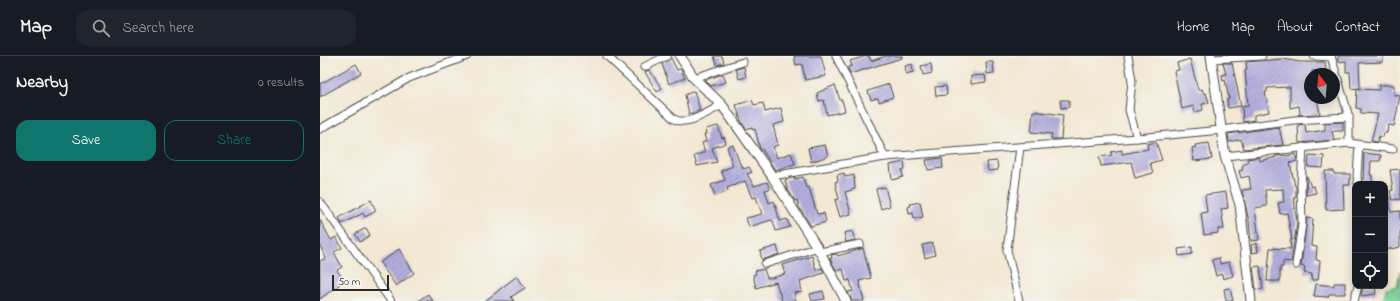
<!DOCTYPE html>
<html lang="en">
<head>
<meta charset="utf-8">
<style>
	:root { --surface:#171b24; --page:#20242c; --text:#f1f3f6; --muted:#9ea1a6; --line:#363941; --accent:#0f766e }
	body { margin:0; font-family:"Indie Flower",sans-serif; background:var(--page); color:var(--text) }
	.controls { position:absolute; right:12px; bottom:12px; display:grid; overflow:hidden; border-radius:8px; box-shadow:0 2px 10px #0003 }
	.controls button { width:36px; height:36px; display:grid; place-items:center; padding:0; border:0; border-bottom:1px solid var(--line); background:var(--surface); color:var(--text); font:20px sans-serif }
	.compass { position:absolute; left:984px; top:12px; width:36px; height:36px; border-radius:50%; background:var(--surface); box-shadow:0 2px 10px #0003; rotate:344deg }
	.scale { position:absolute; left:12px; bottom:10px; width:57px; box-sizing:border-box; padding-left:4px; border:2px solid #2b2b2b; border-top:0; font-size:11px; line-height:14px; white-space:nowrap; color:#2b2b2b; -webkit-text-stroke:3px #f6f6f2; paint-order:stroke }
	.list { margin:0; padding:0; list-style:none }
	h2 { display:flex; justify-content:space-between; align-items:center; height:52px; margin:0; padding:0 16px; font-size:17px }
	h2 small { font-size:13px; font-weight:400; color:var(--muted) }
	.actions { display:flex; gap:8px; padding:12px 16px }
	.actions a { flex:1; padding:9px 0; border:1px solid var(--accent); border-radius:12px; text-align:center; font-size:14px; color:var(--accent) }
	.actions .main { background:var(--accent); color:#fff }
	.icon { flex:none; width:22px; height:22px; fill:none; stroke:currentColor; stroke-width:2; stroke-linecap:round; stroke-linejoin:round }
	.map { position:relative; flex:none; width:1080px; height:245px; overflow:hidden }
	header { display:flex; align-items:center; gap:24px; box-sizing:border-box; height:56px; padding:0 20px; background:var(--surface); border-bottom:1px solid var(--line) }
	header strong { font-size:19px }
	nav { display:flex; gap:22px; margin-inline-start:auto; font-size:14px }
	.search { width:280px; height:36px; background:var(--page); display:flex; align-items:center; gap:10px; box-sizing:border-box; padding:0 14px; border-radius:12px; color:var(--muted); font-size:15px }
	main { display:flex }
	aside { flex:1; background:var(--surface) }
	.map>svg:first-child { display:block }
</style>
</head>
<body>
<header>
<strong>Map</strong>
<div class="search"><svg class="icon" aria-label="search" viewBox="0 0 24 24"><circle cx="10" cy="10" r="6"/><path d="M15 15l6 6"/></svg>Search here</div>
<nav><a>Home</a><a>Map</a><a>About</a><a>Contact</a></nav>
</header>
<main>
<aside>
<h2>Nearby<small>0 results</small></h2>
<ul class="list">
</ul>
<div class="actions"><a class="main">Save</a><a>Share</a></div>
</aside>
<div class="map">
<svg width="1080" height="245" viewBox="0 0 1080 245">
	<defs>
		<pattern id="grass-dots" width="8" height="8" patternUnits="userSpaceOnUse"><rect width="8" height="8" fill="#78d298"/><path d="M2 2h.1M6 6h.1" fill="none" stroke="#68b483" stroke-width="1.8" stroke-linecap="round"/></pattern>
		<pattern id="building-hatch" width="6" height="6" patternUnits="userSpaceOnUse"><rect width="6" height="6" fill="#b4aedd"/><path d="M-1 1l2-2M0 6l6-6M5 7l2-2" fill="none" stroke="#938eb3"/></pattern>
	</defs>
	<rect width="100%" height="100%" fill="#f6f6f2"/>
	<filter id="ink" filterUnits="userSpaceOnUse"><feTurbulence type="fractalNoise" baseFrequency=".025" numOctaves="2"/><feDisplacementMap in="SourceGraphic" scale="8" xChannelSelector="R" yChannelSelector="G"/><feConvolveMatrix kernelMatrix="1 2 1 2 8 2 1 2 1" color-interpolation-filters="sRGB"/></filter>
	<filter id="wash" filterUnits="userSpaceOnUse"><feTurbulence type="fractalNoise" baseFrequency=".012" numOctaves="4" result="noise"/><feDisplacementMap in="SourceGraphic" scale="16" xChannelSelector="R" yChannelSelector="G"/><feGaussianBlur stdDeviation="0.9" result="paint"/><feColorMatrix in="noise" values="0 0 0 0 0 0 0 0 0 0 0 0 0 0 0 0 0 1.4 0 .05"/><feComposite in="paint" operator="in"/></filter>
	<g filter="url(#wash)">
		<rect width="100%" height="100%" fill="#f2e8d3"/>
		<polygon fill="url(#grass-dots)" stroke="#527e62" points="1080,215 1080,245 1063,245 1066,232 1077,230"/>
		<g id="blocks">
			<g fill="url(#building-hatch)">
				<polygon points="394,0 402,0 404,7 397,9"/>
				<polygon points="474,0 501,0 506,20 485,24 482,8 476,9"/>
				<polygon points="546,0 549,0 551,5 566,0 582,0 582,2 530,18 528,11 532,10 530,5"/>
				<polygon points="1018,0 1063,0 1063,6 1039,7 1040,32 1031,33 1030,16 1026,16 1026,5 1018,6"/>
				<polygon points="351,2 357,14 361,13 365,22 349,28 342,8"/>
				<polygon points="870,3 878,34 882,33 884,38 886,37 889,47 882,48 883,54 875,56 873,50 862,53 854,15 859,14 857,7"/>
				<polygon points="963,3 980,6 1005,6 1006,14 992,15 992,18 990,18 990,42 997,42 1000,58 978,59 980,58 979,50 970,52 970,31 947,32 947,36 945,36 949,56 934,59 934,64 923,66 922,51 928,50 925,14 927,14 926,6"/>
				<polygon points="666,6 673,6 674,17 667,18"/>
				<polygon points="903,7 912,7 921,50 908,52 907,43 909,43 905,24 903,25 902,19 906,18"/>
				<polygon points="36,8 41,17 0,41 0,28"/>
				<polygon points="592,8 593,16 586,18 585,10"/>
				<polygon points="611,8 612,17 603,19 601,10"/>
				<polygon points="424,11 426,21 419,23 416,13"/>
				<polygon points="329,14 342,32 337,36 325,16"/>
				<polygon points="403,18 406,26 391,30 385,24"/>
				<polygon points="665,19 666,26 651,28 651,20"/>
				<polygon points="569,28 573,41 559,46 558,42 551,44 548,35"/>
				<polygon points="515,29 520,44 522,44 525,55 507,59 504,44 499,45 497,37"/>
				<polygon points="1059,29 1074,29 1074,39 1080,40 1074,70 1068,69 1067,77 1064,77 1063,81 1059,80 1057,86 1051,85 1058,58 1041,57 1041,53 1036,52 1037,33 1059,34"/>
				<polygon points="626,30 627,39 616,40 615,31"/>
				<polygon points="374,35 380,54 369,58 365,39"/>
				<polygon points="432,44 434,49 443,47 445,56 461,52 464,66 453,69 458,89 453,91 457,102 471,97 475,108 455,114 442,93 440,93 435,73 433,74 432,71 426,73 421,65 416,49"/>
				<polygon points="740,44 749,44 749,51 741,52"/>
				<polygon points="713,55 743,59 741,83 731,83 732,78 711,76"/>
				<polygon points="1023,66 1023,75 1012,75 1014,84 979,87 978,69 985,68 986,77 1005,74 1005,67"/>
				<polygon points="398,70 402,82 404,81 406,87 392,92 397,106 377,110 374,100 385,96 382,87 386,85 384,78 387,78 386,73"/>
				<polygon points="959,71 963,89 924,93 921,83 909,86 908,78"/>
				<polygon points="836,86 842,104 830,107 833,117 815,122 811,106 781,110 779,101 792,99 791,96 802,94 802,98 828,93 827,88"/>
				<polygon points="889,87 892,103 874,105 872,92 876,91 875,89"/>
				<polygon points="413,89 420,108 421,108 424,113 429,111 432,116 427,118 434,130 447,126 450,133 445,134 449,147 454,145 460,165 467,163 470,171 456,175 453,165 451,164 429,171 426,162 442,158 436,141 432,142 425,125 407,132 408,135 395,140 391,129 405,124 401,115 413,110 407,91"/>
				<polygon points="505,89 508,100 491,106 488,92"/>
				<polygon points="1044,97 1061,99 1060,105 1051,105 1050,119 1052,119 1052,128 1043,128"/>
				<polygon points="976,98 977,105 970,107 975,130 976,130 976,140 974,141 977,168 971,206 963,205 963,211 960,211 960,225 947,225 950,192 971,193 970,184 972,184 967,157 960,158 958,147 964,146 963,133 945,134 947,150 935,152 939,184 931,185 929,165 922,134 931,133 929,120 921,122 919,115 923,114 922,110 928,106 927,103 939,101 940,105 956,101 955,100 965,99 966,100"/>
				<polygon points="989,99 1004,100 1003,112 988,111"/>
				<polygon points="622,102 623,112 608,114 606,104"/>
				<polygon points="677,105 678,114 668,115 667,106"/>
				<polygon points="584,106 585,113 582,114 583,121 572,124 570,109"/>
				<polygon points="1080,113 1080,143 1072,144 1070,135 1073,134 1070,114"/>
				<polygon points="1005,115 1014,115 1014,118 1030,118 1030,129 1023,129 1024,153 1006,154"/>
				<polygon points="524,117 525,121 534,119 535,133 525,136 531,158 520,161 515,144 519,143 515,126 518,125 517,119"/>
				<polygon points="987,120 991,131 994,130 996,137 986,139"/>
				<polygon points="475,121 475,123 483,121 486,132 489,131 497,158 504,157 506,166 491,170 479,151 477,144 475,145 467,132 465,124"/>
				<polygon points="565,131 570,150 561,153 556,133"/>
				<polygon points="906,136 908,152 901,153 904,173 898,173 898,177 884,179 881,157 887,156 885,139"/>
				<polygon points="1065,140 1069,140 1071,156 1080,155 1080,191 1065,194"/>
				<polygon points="51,144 56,155 45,161 43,157 22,168 19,162"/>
				<polygon points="600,146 603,161 594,163 593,157 589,158 588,151 591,150 590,148"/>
				<polygon points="987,162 993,163 991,190 997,191 996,204 1000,205 998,224 991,224 992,218 984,217 985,211 981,210"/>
				<polygon points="0,164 11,184 16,181 22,192 14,196 22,211 17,214 24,225 0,243 0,205 6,202 0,190"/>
				<polygon points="46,172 50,179 40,186 35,178"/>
				<polygon points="532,175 535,184 526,186 524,177"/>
				<polygon points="612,187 615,199 605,202 602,189"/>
				<polygon points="937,187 938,196 932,197 931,189"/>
				<polygon points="457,190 459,198 442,204 440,195"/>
				<polygon points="872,191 872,198 859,200 858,193"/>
				<polygon points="543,192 551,222 539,225 544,245 532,245 528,236 533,235 530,224 526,225 523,213 517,215 510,203 512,202 511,199 517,198 518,200"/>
				<polygon points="79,193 94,217 76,230 60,207"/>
				<polygon points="492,200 496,214 502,212 504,217 480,225 482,236 474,237 476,245 462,245 456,226 436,232 433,219 436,218 435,215 444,213 447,222 452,222 465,218 462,209"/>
				<polygon points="899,202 900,208 909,206 913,220 903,223 902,218 896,220 892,204"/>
				<polygon points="940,210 943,233 936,234 933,211"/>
				<polygon points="197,220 205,232 191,241 194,245 165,245"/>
				<polygon points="1014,227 1025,227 1025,238 1009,238 1008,241 994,240 996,228 1014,230"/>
				<polygon points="1043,230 1055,230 1056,238 1041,240"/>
				<polygon points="910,232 913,245 906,245 904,233"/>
				<polygon points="503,235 505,243 492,245 490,238"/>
				<polygon points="108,238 113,245 98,245"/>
			</g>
		</g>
	</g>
	<g filter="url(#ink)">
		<use href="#blocks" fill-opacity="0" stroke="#494744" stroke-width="1"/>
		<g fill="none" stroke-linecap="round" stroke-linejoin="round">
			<defs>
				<g id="minor">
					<path d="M 287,0 L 354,63 C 367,71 389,55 402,49"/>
					<polyline points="516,0 565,101"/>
					<polyline points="808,0 812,25 809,54 817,82"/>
					<polyline points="994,0 1011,1"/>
					<polyline points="1011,0 1029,61 1029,87"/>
					<polyline points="892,3 942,0"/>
					<polyline points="324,11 347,0"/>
					<polyline points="374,22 423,6"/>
					<polyline points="0,73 89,22 147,0"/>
					<polyline points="905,100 1029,87 1073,93"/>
					<polyline points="452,120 565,101 817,82 901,74 974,64 1029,61"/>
					<polyline points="1038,128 1037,120 1039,89"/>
					<polyline points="0,146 71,245"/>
					<polyline points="500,196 540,188"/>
					<polyline points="445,208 498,191"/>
					<polyline points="976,209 982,168 981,130 983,91"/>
					<polyline points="699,245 687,194 700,91"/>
					<polyline points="1034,245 1038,230"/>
				</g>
				<g id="tertiary">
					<polyline points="360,0 374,22 402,49 452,120 500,196 526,245"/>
					<polyline points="891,0 905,100 920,149 931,245"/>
				</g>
			</defs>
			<use href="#minor" stroke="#494744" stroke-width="9"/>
			<use href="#tertiary" stroke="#494744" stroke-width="11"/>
			<use href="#minor" stroke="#fff" stroke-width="7"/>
			<use href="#tertiary" stroke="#fff" stroke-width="9"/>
		</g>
	</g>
</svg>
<div class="controls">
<button>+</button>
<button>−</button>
<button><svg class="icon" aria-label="locate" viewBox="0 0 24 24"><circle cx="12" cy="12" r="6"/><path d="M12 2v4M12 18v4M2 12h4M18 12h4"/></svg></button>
</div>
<svg class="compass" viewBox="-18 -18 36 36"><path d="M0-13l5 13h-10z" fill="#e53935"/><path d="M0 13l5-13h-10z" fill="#9ea1a6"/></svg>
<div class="scale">50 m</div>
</div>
</main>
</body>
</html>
